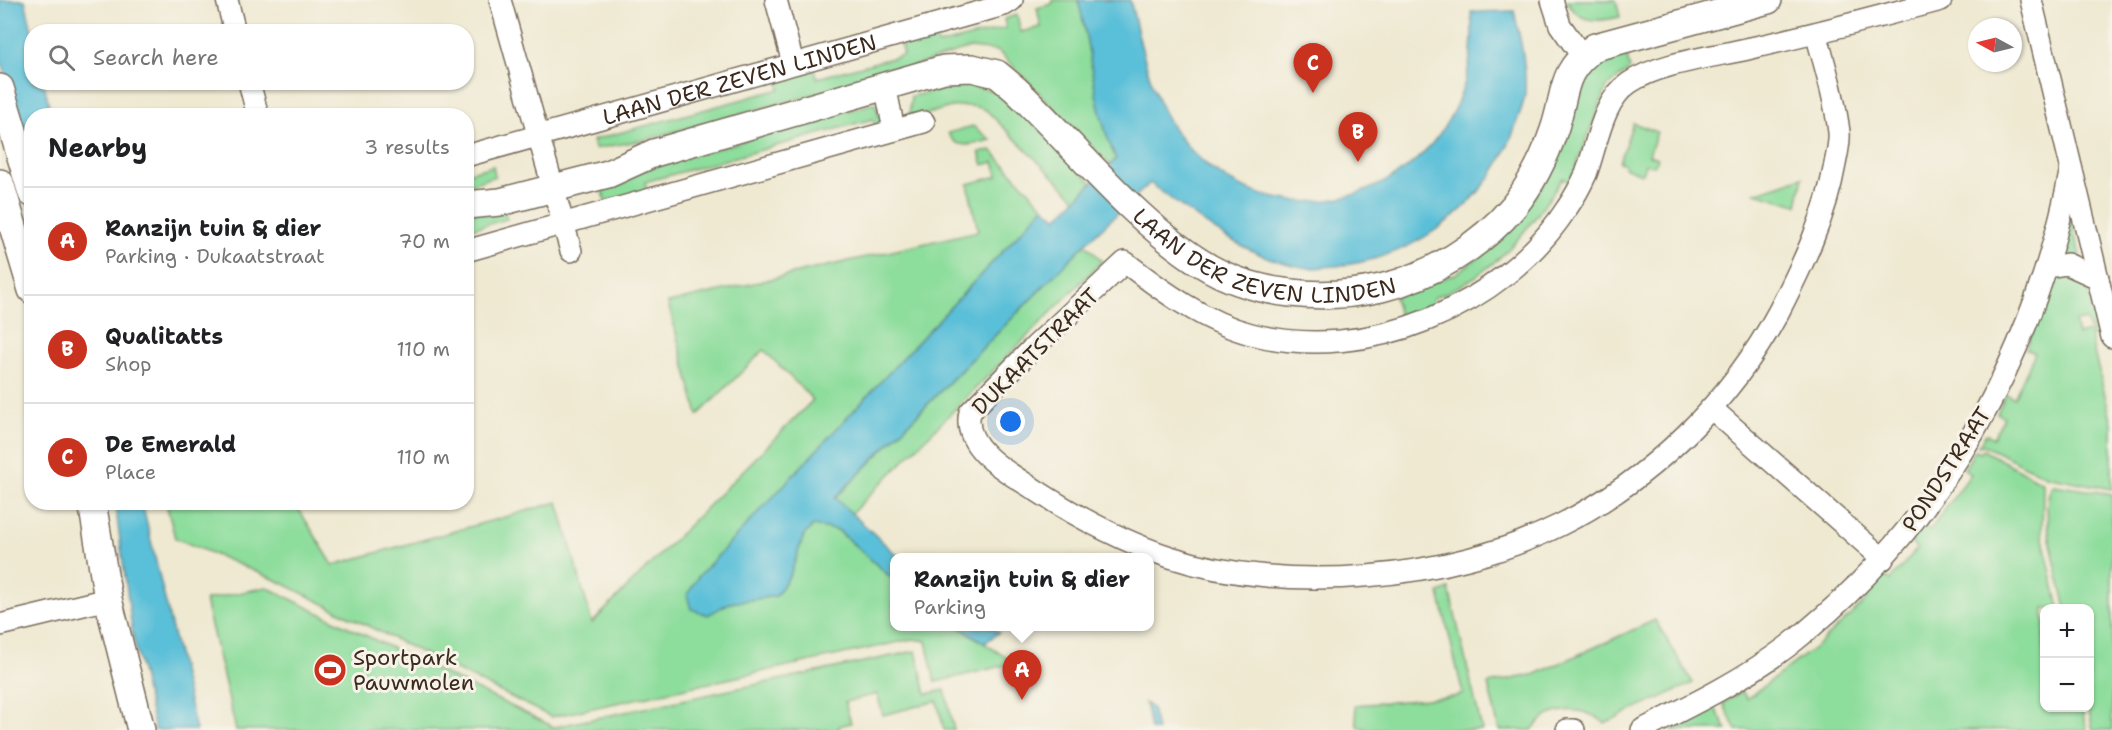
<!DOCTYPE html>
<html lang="en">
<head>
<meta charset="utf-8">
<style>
	:root { --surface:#fff; --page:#f6f6f6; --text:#202124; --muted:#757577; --line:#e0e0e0; --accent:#c8321e }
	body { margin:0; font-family:"Shantell Sans",sans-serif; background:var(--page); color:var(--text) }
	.controls { position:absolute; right:18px; bottom:18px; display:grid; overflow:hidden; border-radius:12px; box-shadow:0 2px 4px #0004 }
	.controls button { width:54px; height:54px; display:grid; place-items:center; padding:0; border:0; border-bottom:2px solid var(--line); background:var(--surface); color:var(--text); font:30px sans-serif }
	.compass { position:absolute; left:1968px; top:18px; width:54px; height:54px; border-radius:50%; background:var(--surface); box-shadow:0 2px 4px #0004; rotate:277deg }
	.you { position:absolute; left:1011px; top:422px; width:21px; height:21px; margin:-15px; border:4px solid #fff; border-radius:50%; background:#1a73e8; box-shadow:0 0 0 9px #1a73e833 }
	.badge { display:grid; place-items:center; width:39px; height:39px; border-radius:50%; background:var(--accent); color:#fff; font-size:20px; font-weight:700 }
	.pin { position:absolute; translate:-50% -50px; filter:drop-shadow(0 2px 3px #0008) }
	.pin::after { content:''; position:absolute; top:32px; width:21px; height:18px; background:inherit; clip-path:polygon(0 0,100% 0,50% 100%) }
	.popup { position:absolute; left:890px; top:553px; width:264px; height:78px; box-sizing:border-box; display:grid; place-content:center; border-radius:12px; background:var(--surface); filter:drop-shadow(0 2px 4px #0005); font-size:20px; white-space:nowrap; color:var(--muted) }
	.popup b { font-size:22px; color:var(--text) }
	.popup::after { content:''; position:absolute; left:50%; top:100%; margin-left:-12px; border:12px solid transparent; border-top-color:var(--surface) }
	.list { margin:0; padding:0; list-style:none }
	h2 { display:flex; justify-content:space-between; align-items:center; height:78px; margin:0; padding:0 24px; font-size:26px }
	h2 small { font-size:20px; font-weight:400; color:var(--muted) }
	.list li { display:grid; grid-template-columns:39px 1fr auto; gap:18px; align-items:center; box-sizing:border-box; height:108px; padding:0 24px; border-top:2px solid var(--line) }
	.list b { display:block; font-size:22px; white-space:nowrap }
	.list p { margin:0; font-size:20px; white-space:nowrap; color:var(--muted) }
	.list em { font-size:20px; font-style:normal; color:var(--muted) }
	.icon { flex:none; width:33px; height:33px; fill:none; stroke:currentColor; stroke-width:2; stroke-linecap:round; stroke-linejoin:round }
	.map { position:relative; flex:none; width:2112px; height:730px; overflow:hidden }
	.search { position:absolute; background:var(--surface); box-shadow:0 2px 4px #0004; left:24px; top:24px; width:450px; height:66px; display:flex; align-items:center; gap:15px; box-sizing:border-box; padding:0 21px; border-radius:24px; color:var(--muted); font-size:22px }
	.panel { position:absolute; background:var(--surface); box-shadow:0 2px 4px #0004; left:24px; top:108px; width:450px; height:402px; border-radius:24px }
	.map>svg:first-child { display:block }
</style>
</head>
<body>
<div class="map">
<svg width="2112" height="730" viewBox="0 0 2112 730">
	<rect width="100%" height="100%" fill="#f7f3e8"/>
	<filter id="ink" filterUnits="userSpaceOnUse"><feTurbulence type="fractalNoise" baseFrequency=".0167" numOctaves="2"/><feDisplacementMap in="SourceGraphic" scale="12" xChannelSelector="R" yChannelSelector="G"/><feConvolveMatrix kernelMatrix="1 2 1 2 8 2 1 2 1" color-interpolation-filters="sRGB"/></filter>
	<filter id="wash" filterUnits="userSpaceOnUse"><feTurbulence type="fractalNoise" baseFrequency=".008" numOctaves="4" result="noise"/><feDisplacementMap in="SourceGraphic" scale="24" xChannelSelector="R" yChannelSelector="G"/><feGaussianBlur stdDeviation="1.35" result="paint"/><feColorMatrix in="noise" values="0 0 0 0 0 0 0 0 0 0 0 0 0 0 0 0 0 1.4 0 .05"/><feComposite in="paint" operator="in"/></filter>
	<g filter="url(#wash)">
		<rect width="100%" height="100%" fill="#efe9d2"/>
		<g fill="#8ddd9c" stroke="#64845d" stroke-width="1.5">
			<path d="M 1052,0 L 1078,0 C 1093,55 1092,106 1116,159 L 1110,165 L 998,51 L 970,48 L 889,74 L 644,140 L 595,149 L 593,140 L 780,89 L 778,79 L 815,70 L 817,78 L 903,55 L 901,46 L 935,36 L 938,45 L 1006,28 L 1004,19 L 1017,15 L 1021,32 L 1041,27 L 1037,8 L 1052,4 Z"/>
			<path d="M 1567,0 L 1616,0 L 1620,17 C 1598,22 1578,24 1567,0 Z"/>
			<path d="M 1626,52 L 1630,69 L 1607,87 L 1572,176 L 1568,181 L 1563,178 C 1527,231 1497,274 1435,297 L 1430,306 L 1399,316 L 1394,297 L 1455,274 L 1479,257 L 1516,222 L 1552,172 L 1588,71 L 1608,58 Z"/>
			<path d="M 965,85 L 998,92 L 1016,104 L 1092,183 L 1076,199 L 986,110 C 959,99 936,112 909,120 L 911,96 Z"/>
			<polygon points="875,103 882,126 876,128 873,119 645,182 647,191 605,202 603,189 607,180"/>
			<polygon points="1633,123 1657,132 1649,155 1657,158 1654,166 1645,164 1642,174 1624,167 1625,164 1619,162"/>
			<path d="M 973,126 L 991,140 C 975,143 956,152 948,133 Z"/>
			<polygon points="991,150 1044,207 698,577 708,614 729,603 776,596 790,575 804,535 813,526 837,530 894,580 894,626 959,627 1015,663 935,682 926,641 913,639 551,717 278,581 175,538 166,503 295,503 333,565 558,502 592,623 813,400 764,350 698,415 668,303 978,231 968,184 998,176 994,162 983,165 979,152"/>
			<polygon points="493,166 495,176 467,186 467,173"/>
			<polygon points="1803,177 1797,205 1755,193"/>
			<polygon points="503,208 507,219 467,230 467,214"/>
			<polygon points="2069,214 2081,258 2058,256"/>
			<polygon points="1085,244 1102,261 851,514 835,499"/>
			<path d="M 2063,275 C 2092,275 2092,305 2098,327 L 2089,329 L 2086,320 L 2075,322 L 2078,335 L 2098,330 L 2099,334 L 2090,336 L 2112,423 L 2112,489 L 2046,476 L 1983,445 L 1978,446 L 1986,434 L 1993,438 L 2004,417 L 1997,413 L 2006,394 L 2014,398 L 2035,353 L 2026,349 L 2050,286 L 2055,278 Z"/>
			<polygon points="1975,450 1981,453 1983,450 2043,483 2042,534 2059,608 2044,608 2044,708 2081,708 2087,730 1736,730 1723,703 1742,691 1747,699 1818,645 1868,599 1863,593 1883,573 1890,580 1917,549 1910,542 1923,526 1930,530 1971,474 1964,469"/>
			<path d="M 2054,485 L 2112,494 L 2112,730 L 2093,730 L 2088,708 L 2090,608 L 2066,608 C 2061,585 2035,501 2054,485 Z"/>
			<polygon points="266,587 554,727 916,651 926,694 945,690 954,730 944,730 937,701 883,715 877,694 845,702 851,723 839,726 839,730 236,730 205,600"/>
			<polygon points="1449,589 1482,730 1369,730 1357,726 1355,705 1453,697 1463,694 1439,593"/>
			<path d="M 1655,620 L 1693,683 L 1605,723 C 1582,705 1550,706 1532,730 L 1499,730 L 1488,684 L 1536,674 Z"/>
			<polygon points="1715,708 1727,730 1671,730"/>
		</g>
		<g fill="#5abfd8" stroke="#4a747b" stroke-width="1.5">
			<polygon points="0,0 25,0 32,31 32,82 44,83 51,115 32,116 31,152 0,57"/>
			<path d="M 1078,0 L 1130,0 C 1142,47 1150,101 1182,140 C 1290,269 1487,180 1471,12 L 1514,11 C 1520,38 1527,65 1525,92 C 1525,101 1521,110 1518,118 C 1495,200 1419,258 1336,266 C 1327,266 1317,269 1308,268 C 1248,260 1196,218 1150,183 L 1085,244 L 835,498 L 899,557 L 894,558 L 894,580 L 838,530 L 813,526 L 804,535 L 790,575 L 776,596 L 729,603 L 708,615 L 691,609 L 687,595 L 698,577 L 1044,207 L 1057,218 L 1116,159 C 1092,106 1093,55 1078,0 Z"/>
			<polygon points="115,503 142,503 196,730 155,730 133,636"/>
			<polygon points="959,627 991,627 999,632 985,643"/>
			<polygon points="1145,703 1152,708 1157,730 1151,730"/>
		</g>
	</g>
	<g filter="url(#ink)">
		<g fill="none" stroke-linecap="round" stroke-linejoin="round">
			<defs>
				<g id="minor">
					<polyline points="227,0 235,32"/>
					<polyline points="500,0 571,251"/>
					<polyline points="776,0 793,63"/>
					<polyline points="1552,0 1560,25 1582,56"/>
					<polyline points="2031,0 2112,337"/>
					<path d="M 1816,33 C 1825,66 1835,99 1839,132 C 1840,142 1837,154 1835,164 C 1826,216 1803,264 1779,311 C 1731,401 1651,480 1560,525 C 1450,580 1287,595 1170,557 C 1121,541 1077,517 1034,489 C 1009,473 961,448 970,412 L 1030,351 L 1125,262 C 1162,291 1205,322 1251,334 C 1367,364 1503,307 1567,208 C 1574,198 1581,185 1586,174 C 1597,145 1602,101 1629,83 C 1660,62 1715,57 1751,48 C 1815,34 1878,17 1941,0"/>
					<polyline points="249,82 258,116"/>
					<polyline points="885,85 894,130"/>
					<path id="s1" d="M 466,156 L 1004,5 L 1012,0"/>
					<polyline points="466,251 924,122"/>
					<polyline points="2048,267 2067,264 2098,278"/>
					<polyline points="1711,408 1883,559"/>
					<polyline points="0,625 108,599"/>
					<polyline points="1567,730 1574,730"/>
					<path d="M 1642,730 C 1692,705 1743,680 1788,646 C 1941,527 2035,356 2071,168"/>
				</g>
				<g id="tertiary">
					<polyline points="0,88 32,193"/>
					<polyline points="0,183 32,290"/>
					<path id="s2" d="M 466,205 L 500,202 L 608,174 L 654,153 L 944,69 L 972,68 L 997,74 L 1015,89 C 1073,144 1134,221 1201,263 C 1253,296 1323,301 1381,288 C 1431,276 1481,246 1514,206 C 1532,183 1545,157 1554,130 C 1567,92 1559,73 1595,47 L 1768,0"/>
					<polyline points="92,502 108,599 141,730"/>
				</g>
			</defs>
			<use href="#minor" stroke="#7a6d5d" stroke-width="24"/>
			<use href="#tertiary" stroke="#7a6d5d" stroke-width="30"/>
			<use href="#minor" stroke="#fff" stroke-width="21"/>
			<use href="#tertiary" stroke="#fff" stroke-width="27"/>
		</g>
	</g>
	<defs>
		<symbol id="stadium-disc" viewBox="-11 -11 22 22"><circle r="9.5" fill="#c8321e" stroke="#f7f3e8"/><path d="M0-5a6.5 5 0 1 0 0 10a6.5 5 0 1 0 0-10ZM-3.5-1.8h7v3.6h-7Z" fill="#fff"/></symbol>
	</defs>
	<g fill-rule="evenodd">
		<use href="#stadium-disc" x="311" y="651" width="38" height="38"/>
	</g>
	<g text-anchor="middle" stroke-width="6" stroke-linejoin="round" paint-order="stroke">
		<g font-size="22" fill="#3b2a1e" stroke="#f7f3e8">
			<text dy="8" stroke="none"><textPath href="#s1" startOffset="284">LAAN DER ZEVEN LINDEN</textPath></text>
			<text dy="8" stroke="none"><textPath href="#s2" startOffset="890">LAAN DER ZEVEN LINDEN</textPath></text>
			<text transform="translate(1035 351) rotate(-45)" y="8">DUKAATSTRAAT</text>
			<text transform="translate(1946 469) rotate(-57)" y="8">PONDSTRAAT</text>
		</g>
		<g font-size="22" fill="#3b2a1e" stroke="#f7f3e8" text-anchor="start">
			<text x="353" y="665">Sportpark<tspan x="353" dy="25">Pauwmolen</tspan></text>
		</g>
	</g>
</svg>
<div class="controls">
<button>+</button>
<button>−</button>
</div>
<svg class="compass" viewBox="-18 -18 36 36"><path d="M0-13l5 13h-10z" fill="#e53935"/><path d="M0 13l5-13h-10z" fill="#757577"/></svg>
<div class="you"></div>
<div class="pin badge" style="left:1022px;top:700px">A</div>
<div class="popup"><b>Ranzijn tuin &amp; dier</b>Parking</div>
<div class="pin badge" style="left:1358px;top:162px">B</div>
<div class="pin badge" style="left:1313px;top:93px">C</div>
<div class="search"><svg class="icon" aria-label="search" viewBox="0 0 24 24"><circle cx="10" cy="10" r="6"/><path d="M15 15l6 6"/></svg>Search here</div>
<section class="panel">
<h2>Nearby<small>3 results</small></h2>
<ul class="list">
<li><span class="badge">A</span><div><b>Ranzijn tuin &amp; dier</b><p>Parking · Dukaatstraat</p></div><em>70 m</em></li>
<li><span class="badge">B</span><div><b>Qualitatts</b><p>Shop</p></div><em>110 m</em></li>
<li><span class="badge">C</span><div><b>De Emerald</b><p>Place</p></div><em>110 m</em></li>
</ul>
</section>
</div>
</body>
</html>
